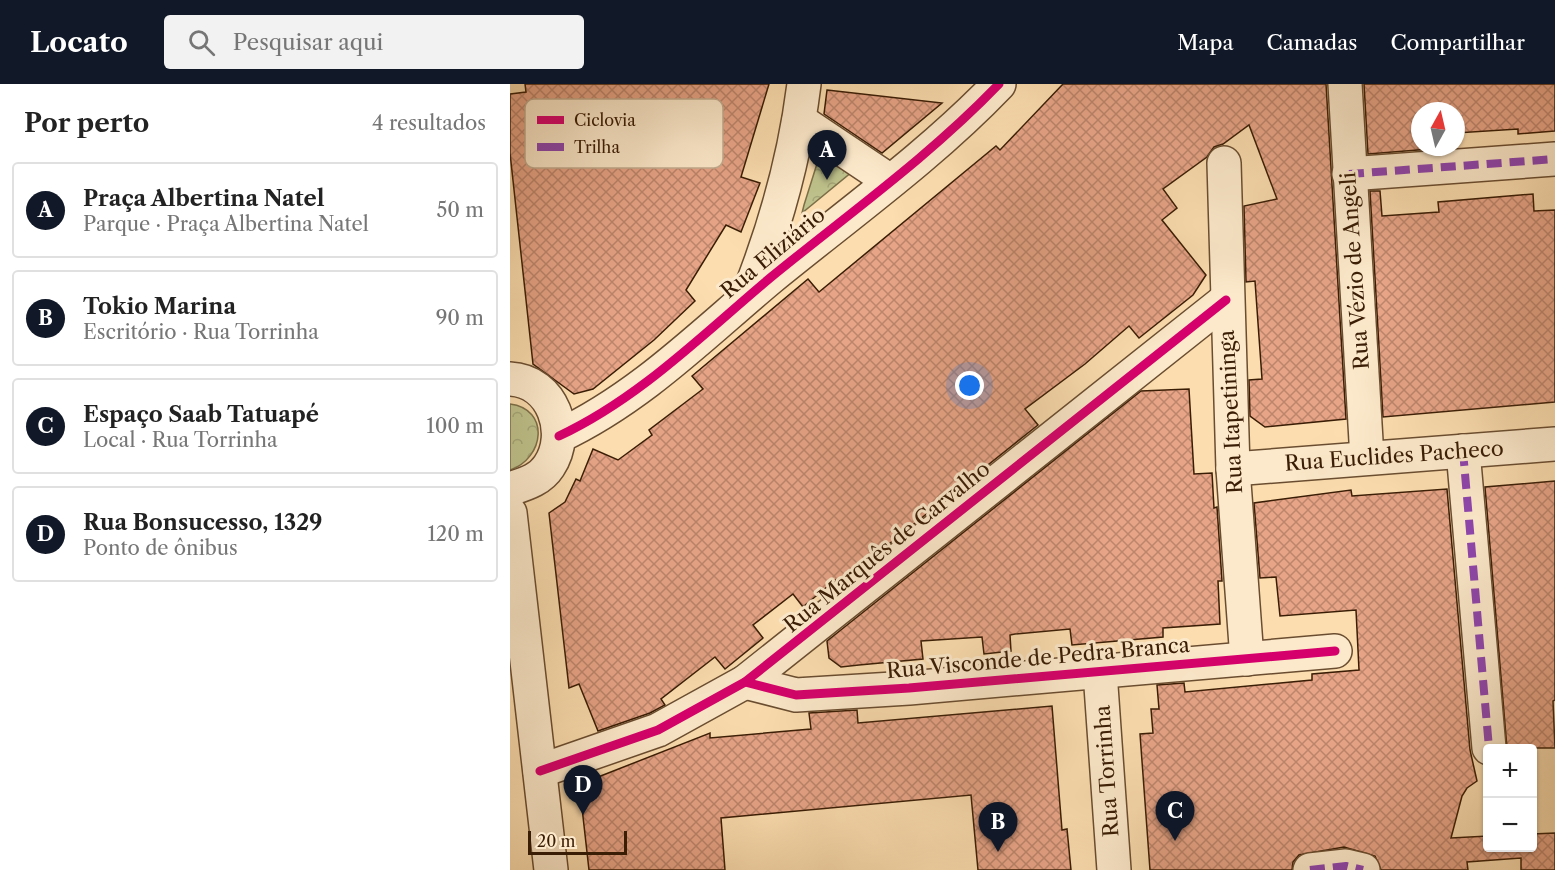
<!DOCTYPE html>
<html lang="pt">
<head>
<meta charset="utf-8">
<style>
	:root { --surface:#fff; --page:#f2f2f2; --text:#222; --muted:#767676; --line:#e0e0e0; --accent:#111827 }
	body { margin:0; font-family:"Libre Caslon Text",serif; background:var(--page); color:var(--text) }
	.controls { position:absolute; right:18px; bottom:18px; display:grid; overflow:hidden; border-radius:6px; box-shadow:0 2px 4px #0004 }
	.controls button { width:54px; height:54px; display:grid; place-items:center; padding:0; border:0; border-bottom:2px solid var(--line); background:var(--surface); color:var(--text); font:30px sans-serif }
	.compass { position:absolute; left:901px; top:18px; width:54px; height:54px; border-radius:50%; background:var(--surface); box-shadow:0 2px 4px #0004; rotate:8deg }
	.scale { position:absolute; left:18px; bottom:15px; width:99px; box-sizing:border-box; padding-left:6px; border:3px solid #3a1d05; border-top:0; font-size:16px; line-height:21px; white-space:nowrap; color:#3a1d05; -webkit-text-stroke:4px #fce9cb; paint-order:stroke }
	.you { position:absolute; left:460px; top:302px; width:21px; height:21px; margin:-15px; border:4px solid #fff; border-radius:50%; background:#1a73e8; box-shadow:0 0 0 9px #1a73e833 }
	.badge { display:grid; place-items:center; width:39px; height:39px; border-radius:50%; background:var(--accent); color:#fff; font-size:20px; font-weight:700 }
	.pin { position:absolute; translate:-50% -50px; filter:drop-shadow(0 2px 3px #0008) }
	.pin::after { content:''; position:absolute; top:32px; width:21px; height:18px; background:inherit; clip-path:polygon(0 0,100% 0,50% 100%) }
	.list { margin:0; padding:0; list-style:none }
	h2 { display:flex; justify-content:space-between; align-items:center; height:78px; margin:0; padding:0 24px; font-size:26px }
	h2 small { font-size:20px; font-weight:400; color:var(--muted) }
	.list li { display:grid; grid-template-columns:39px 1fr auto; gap:18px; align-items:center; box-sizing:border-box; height:96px; margin:0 12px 12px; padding:0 12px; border:2px solid var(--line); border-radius:6px }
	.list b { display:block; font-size:22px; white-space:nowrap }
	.list p { margin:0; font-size:20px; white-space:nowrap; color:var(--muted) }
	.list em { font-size:20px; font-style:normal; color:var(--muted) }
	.icon { flex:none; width:33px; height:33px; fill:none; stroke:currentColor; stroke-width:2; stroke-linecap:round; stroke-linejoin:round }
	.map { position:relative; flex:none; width:1045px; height:786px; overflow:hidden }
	header { display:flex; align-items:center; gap:36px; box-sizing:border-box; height:84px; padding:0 30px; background:var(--accent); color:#fff }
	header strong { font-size:28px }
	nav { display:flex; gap:33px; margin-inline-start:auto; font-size:21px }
	.search { width:420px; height:54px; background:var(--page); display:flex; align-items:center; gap:15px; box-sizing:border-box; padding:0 21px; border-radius:6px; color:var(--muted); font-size:22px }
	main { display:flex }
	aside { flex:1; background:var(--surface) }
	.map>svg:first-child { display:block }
</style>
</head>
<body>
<header>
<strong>Locato</strong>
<div class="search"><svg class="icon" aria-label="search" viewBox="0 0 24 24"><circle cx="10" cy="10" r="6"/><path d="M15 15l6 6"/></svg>Pesquisar aqui</div>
<nav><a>Mapa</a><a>Camadas</a><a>Compartilhar</a></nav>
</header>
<main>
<aside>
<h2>Por perto<small>4 resultados</small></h2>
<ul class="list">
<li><span class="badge">A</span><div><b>Praça Albertina Natel</b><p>Parque · Praça Albertina Natel</p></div><em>50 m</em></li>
<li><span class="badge">B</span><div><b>Tokio Marina</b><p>Escritório · Rua Torrinha</p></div><em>90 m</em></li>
<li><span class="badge">C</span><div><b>Espaço Saab Tatuapé</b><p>Local · Rua Torrinha</p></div><em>100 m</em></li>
<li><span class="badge">D</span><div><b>Rua Bonsucesso, 1329</b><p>Ponto de ônibus</p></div><em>120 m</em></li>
</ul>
</aside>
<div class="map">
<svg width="1045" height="786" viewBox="0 0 1045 786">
	<defs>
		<pattern id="forest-crowns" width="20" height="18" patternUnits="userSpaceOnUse" patternTransform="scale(1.5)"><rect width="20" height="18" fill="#bec18b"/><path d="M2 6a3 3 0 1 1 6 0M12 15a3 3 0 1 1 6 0" fill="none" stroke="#a4a576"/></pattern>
		<pattern id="building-cross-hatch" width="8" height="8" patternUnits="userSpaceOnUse" patternTransform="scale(1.5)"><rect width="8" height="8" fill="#e7a487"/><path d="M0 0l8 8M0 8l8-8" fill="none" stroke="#bc856c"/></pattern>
	</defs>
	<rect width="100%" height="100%" fill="#fbddaf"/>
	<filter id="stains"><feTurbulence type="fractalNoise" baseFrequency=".00333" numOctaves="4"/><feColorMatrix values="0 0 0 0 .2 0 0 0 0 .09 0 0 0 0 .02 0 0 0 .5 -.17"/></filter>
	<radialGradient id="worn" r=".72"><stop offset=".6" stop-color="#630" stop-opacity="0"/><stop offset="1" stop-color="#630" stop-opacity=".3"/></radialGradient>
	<g fill="url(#forest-crowns)" stroke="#7c6f48" stroke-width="1.5">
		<polygon points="311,67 343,87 292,129 294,121"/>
		<path d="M 0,320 C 40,325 35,374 0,386 Z"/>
	</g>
	<g fill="url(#building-cross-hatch)" stroke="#3a1d05" stroke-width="1.5">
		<polygon points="15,0 259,0 231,93 250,99 231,148 216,141 176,206 185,217 144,256 83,305 64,310 23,280 0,69 0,10 16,8"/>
		<polygon points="553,0 816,0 836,335 755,343 740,332 739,296 752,295 745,197 736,198 734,122 767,115 739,41 713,60 704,63 697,73 653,105 667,124 652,136 696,191 683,211 629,254 619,242 575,280 515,325 528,341 325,503 325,496 293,523 283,510 243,541 253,554 215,585 205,573 151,615 155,621 140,629 88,647 69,600 59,604 39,429 55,418 66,395 70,397 83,365 108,376 142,351 139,346 193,305 182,292 298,195 309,208 486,62 490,66"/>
		<polygon points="854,0 1045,0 1045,47 1008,50 1008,45 946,49 946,27 910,27 910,63 920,63 920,65 858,70"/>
		<polygon points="317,6 432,19 372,69 314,30"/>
		<polygon points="860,107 870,107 872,132 929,128 928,118 1023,110 1024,127 1045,126 1045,318 873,333"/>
		<polygon points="679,305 684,390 702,389 704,424 707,423 712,497 708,497 710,540 653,544 653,553 562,561 560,545 505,550 500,551 501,567 474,570 472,553 411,557 413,575 349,581 331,583 319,574 317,557 631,307"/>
		<polygon points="1045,397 1045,616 1043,617 1045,664 997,664 975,403"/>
		<polygon points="937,405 960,666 967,697 957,704 952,712 941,754 978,752 978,764 1023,764 1023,750 1045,749 1045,786 1011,786 1011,774 957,778 958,786 871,786 865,772 834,763 789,771 783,778 782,786 640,786 630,650 643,649 641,625 649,625 647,601 674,599 675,608 802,596 802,590 849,586 846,526 770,532 766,493 750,494 744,419 841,406 842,412"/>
		<polygon points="542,622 552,746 557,745 561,786 468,786 461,711 211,734 215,786 79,786 70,706 78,697 200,649 200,654 301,645 299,629 347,626 348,639"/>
	</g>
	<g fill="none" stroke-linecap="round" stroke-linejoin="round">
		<defs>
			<g id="minor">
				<polyline points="835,0 857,374"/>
				<polyline points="289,36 380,97"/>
				<polyline points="714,79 723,385 737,575"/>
				<polyline points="839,90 1045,75"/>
				<path d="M 239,209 C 266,141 285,73 294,0"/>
				<path d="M 0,295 C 43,297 61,349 39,382 C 30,396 15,400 0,405"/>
				<path d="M 49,352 C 130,314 193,250 260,194 C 337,131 420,72 489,0"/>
				<polyline points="953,367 979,664"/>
				<polyline points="723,385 1045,360"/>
				<polyline points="0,429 41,786"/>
				<polyline points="590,588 604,786"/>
				<polyline points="235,598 286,611 399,604 825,567"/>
				<polyline points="30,687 148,646 235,598 716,216"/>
				<polyline points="800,786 836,782 853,786"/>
			</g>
		</defs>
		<use href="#minor" stroke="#6a4d30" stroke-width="36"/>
		<use href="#minor" stroke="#fce9cb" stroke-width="33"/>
		<g stroke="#8e44ad" stroke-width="8" stroke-dasharray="15 8" stroke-linecap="butt">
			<polyline points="839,90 1045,75"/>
			<polyline points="953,367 979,664"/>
			<polyline points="800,786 836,782 853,786"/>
		</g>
		<defs>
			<g id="cycleway">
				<path d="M 49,352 C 130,314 193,250 260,194 C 337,131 420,72 489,0"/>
				<polyline points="235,598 286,611 399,604 825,567"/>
				<polyline points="30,687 148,646 235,598 716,216"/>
			</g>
		</defs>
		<use href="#cycleway" stroke="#fce9cb" stroke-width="13"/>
		<use href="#cycleway" stroke="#d6006c" stroke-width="9"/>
	</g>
	<g text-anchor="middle" stroke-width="6" stroke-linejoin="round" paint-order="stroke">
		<g font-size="21" fill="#3a1d05" stroke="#fce9cb">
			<text transform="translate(263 169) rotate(-40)" y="7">Rua Eliziário</text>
			<text transform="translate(845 187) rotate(-94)" y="7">Rua Vézio de Angeli</text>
			<text transform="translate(721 328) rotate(-93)" y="7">Rua Itapetininga</text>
			<text transform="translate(884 372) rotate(-4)" y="7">Rua Euclides Pacheco</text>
			<text transform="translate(377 463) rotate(-39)" y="7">Rua Marquês de Carvalho</text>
			<text transform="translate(528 574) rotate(-5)" y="7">Rua Visconde de Pedra Branca</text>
			<text transform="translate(597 687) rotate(-94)" y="7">Rua Torrinha</text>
		</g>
	</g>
	<rect x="15" y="15" width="198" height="69" rx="9" fill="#fce9cb" stroke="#c2ac90" stroke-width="1.5"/>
	<rect x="27" y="32" width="27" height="8" fill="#d6006c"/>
	<rect x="27" y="59" width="27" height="8" fill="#8e44ad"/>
	<g font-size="16" fill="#3a1d05">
		<text x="64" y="42">Ciclovia</text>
		<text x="64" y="69">Trilha</text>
	</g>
	<rect width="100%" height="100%" filter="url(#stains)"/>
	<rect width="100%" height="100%" fill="url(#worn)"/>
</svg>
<div class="controls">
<button>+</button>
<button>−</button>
</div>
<svg class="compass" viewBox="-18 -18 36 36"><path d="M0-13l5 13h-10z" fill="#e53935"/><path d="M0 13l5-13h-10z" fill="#767676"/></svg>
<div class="scale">20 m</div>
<div class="you"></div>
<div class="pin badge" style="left:317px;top:96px">A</div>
<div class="pin badge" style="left:488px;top:768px">B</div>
<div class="pin badge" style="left:665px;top:757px">C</div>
<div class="pin badge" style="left:73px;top:731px">D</div>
</div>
</main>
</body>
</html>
